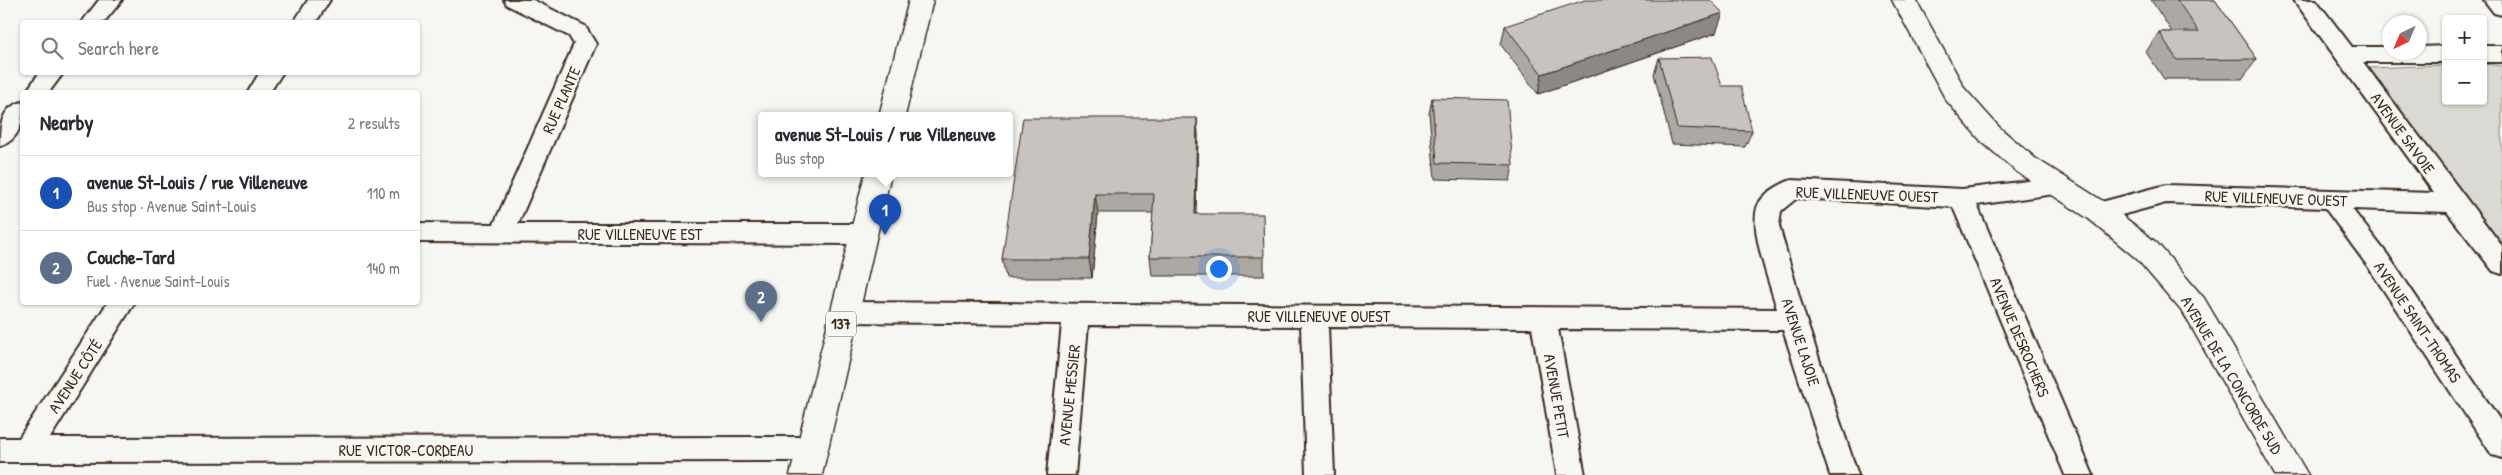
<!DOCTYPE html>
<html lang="en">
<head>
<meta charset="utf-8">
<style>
	:root { --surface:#fff; --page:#f7f7f7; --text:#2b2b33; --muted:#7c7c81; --line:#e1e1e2; --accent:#1f6fb2 }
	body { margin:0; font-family:"Patrick Hand",sans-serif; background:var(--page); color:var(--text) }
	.controls { position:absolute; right:15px; top:15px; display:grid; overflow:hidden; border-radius:5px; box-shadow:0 1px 4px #0004 }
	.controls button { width:45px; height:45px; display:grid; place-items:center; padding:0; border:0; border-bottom:1px solid var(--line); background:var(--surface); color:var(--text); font:25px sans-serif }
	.compass { position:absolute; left:2382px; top:15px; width:45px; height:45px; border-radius:50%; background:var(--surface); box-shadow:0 1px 4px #0004; rotate:224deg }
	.you { position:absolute; left:1218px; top:268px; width:18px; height:18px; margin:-12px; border:4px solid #fff; border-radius:50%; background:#1a73e8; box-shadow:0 0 0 8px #1a73e833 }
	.badge { display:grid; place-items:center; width:32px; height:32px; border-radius:50%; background:var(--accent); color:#fff; font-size:16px; font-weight:700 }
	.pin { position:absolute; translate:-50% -41px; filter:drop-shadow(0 1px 2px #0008) }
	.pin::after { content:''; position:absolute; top:26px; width:18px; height:15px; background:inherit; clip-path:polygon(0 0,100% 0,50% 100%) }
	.popup { position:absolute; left:758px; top:112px; width:255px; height:65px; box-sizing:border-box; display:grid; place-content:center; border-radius:5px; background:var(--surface); filter:drop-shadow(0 1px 4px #0005); font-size:16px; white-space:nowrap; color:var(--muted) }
	.popup b { font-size:19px; color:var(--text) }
	.popup::after { content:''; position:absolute; left:50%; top:100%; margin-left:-10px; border:10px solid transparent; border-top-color:var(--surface) }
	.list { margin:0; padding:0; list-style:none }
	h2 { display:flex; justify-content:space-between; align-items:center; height:65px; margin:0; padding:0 20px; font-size:21px }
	h2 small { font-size:16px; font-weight:400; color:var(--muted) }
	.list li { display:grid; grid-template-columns:32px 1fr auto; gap:15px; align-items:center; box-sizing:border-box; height:75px; padding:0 20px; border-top:1px solid var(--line) }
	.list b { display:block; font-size:19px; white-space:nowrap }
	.list p { margin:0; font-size:16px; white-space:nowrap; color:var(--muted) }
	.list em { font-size:16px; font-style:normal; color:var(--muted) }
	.icon { flex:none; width:28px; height:28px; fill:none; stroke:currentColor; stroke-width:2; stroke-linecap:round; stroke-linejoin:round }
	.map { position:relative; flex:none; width:2502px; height:475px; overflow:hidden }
	.search { position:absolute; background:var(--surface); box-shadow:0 1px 4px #0004; left:20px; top:20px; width:400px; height:55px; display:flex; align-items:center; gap:12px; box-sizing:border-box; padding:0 18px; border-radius:5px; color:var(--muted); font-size:19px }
	.panel { position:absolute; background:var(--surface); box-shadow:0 1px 4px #0004; left:20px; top:90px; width:400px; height:215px; border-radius:5px }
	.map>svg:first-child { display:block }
</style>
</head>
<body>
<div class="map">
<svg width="2502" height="475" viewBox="0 0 2502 475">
	<rect width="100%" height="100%" fill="#f6f6f2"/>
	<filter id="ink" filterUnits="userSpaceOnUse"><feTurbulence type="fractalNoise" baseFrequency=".02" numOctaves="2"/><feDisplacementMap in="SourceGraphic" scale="10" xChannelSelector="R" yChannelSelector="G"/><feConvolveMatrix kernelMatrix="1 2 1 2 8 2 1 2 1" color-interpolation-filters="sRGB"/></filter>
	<g filter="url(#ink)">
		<polygon fill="#dad9d3" stroke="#8a8278" points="2483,64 2502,66 2502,269 2343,69 2446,65 2446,101 2483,101"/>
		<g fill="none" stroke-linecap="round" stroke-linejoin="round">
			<defs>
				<g id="minor">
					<polygon points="99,0 122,0 104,22 82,22"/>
					<polygon points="308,0 330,0 316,22 294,22"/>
					<polygon points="504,0 533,0 585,26 596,44 518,224 863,224 872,227 875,234 872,241 863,244 418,242 418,223 494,224 574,44 569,36 507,5"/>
					<polygon points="2294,0 2316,0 2352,47 2390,47 2390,52 2420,52 2420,47 2446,46 2446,62 2363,62 2502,246 2502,274 2493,271 2447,212 2352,209 2387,254 2502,423 2502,458 2492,455 2369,268 2325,208 2166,203 2099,221 2090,219 2087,212 2090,205 2166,185 2434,193"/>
					<polygon points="2484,0 2502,0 2502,15 2494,13"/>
					<rect x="2483" y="46" width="19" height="16"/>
					<polygon points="40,72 64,72 49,92 26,92"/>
					<polygon points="260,72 283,72 270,92 248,92"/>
					<path d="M 22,102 C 24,120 20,140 0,146 C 0,127 0,108 22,102 Z"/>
					<path d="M 2060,177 L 2069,180 L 2072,186 L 2069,192 L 1977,205 L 2093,475 L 2065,475 L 1953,207 L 1797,198 L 1781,211 L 1779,226 L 1806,320 L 1858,475 L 1830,475 L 1783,330 L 1558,329 L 1585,475 L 1557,475 L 1532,328 L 1328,327 L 1334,475 L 1306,475 L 1301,326 L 1088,325 L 1075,475 L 1047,475 L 1062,324 L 844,322 L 835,319 L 831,312 L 835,305 L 844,302 L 1777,309 C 1770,284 1750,232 1757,208 C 1760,195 1781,183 1792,180 L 1962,189 Z"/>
					<polygon points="108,302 135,302 50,438 812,437 822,440 826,449 822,458 812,461 0,462 0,438 19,438"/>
				</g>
				<polygon id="tertiary" points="1892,0 1916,0 1965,89 1999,127 2035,158 2109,205 2157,243 2204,298 2308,475 2275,475 2184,314 2137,259 2089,219 2017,172 1981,141 1946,100"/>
				<g id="primary">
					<polygon points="909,0 933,0 905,116 879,116"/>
					<polygon points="865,174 891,174 822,475 790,475"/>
				</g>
			</defs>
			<use href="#minor" stroke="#3b2a1e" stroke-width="4"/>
			<use href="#tertiary" stroke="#3b2a1e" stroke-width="3"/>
			<use href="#primary" stroke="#3b2a1e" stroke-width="3"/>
			<use href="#minor" fill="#f6f6f2" fill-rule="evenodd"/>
			<use href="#tertiary" fill="#f6f6f2" fill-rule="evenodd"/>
			<use href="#primary" fill="#f6f6f2" fill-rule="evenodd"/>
		</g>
		<g fill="#aca8a3" stroke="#3b2a1e">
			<polygon points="2151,0 2215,0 2257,59 2242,79 2164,79 2146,52 2159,32 2172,32"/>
			<polygon points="1505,26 1716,33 1538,94 1501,45"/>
			<polygon points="1659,58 1722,86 1752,131 1745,147 1672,144 1654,74"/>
			<polygon points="1432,98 1513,165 1510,181 1435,179 1429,114"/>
			<polygon points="1197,118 1198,137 1196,214 1264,257 1264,276 1152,276 1150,257 1153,213 1098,213 1092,278 1006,278 1002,259"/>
		</g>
		<g fill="#8c8885" stroke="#3b2a1e">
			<polygon points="1723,13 1716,33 1538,94 1542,74"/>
			<polygon points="1197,118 1198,137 1195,233 1195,214"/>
			<polygon points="1095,194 1098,213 1092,278 1089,259"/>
		</g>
		<g fill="#c8c3be" stroke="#3b2a1e">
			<polygon points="1585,0 1710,0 1723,13 1542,74 1505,26"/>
			<polygon points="2177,0 2215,0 2257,59 2177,60 2159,32 2199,32"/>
			<polygon points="1712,57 1722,86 1741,86 1752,131 1677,128 1659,58"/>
			<polygon points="1432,98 1507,100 1513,165 1437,163"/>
			<polygon points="1023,118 1197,118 1195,214 1263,214 1264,257 1150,257 1154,194 1095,194 1089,259 1002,259"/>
		</g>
	</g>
	<g text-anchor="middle" stroke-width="5" stroke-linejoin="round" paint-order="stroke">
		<rect fill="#f6f6f2" stroke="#73675e" stroke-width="1" x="826" y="311.5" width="30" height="25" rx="4"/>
		<g font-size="15" font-weight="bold" fill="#3b2a1e">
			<text x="841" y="329">137</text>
		</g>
		<g font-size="16" fill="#3b2a1e" stroke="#f6f6f2">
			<text transform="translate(561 100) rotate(-66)" y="6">RUE PLANTE</text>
			<text transform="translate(2403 133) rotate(54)" y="6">AVENUE SAVOIE</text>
			<text transform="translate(1867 194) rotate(2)" y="6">RUE VILLENEUVE OUEST</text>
			<text transform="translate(2276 198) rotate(2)" y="6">RUE VILLENEUVE OUEST</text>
			<text x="640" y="240">RUE VILLENEUVE EST</text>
			<text x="1319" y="322">RUE VILLENEUVE OUEST</text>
			<text transform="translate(2418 322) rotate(56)" y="6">AVENUE SAINT-THOMAS</text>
			<text transform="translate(2020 337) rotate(67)" y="6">AVENUE DESROCHERS</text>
			<text transform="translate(1801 342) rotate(72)" y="6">AVENUE LAJOIE</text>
			<text transform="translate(2232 375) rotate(59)" y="6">AVENUE DE LA CONCORDE SUD</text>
			<text transform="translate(75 376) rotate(-57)" y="6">AVENUE CÔTÉ</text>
			<text transform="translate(1069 395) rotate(-84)" y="6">AVENUE MESSIER</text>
			<text transform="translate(1557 396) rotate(80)" y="6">AVENUE PETIT</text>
			<text x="406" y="456">RUE VICTOR-CORDEAU</text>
		</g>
	</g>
</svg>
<div class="controls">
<button>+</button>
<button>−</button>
</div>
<svg class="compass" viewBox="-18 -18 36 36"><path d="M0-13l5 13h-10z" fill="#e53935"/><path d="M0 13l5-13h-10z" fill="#7c7c81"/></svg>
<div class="you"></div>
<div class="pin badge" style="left:885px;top:235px;background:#1a4fb4">1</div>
<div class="popup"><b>avenue St-Louis / rue Villeneuve</b>Bus stop</div>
<div class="pin badge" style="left:761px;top:322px;background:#5c6f8a">2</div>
<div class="search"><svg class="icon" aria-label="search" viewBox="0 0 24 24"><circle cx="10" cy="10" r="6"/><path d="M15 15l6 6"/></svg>Search here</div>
<section class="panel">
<h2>Nearby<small>2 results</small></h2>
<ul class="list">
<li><span class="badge" style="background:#1a4fb4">1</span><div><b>avenue St-Louis / rue Villeneuve</b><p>Bus stop · Avenue Saint-Louis</p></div><em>110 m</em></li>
<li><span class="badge" style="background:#5c6f8a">2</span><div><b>Couche-Tard</b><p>Fuel · Avenue Saint-Louis</p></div><em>140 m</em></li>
</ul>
</section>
</div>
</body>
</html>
